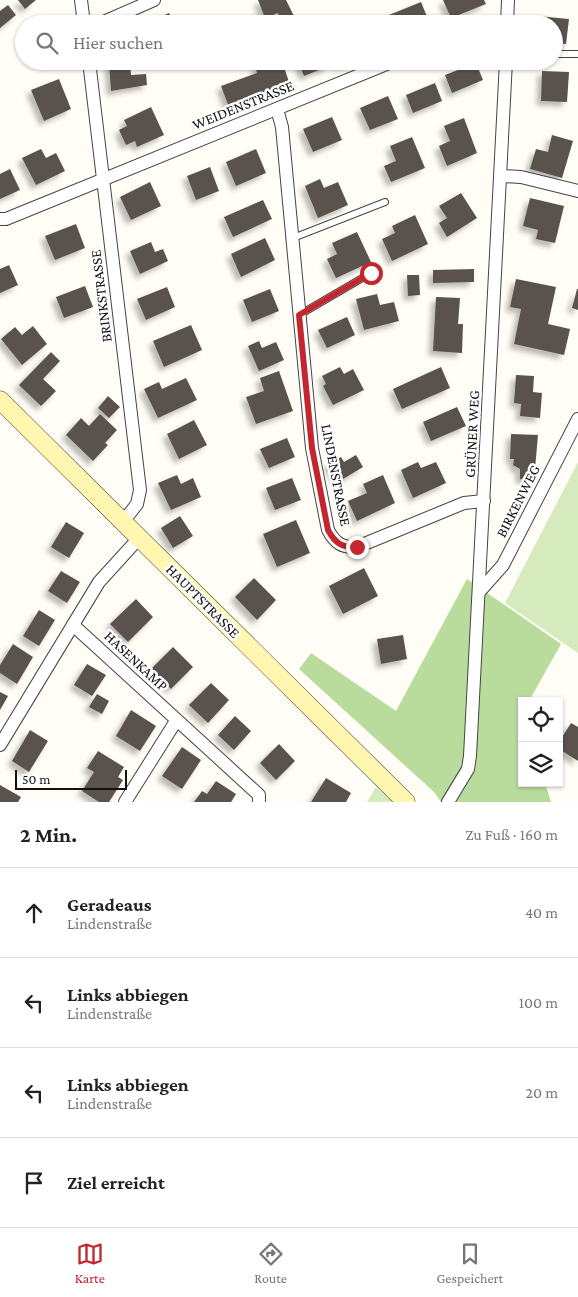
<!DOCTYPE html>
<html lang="de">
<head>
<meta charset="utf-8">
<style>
	:root { --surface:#fff; --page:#f6f6f6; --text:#222; --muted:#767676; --line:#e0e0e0; --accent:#c4262e }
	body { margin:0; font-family:"Crimson Pro",serif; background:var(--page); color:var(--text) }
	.controls { position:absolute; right:15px; bottom:15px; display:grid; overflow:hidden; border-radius:0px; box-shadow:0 1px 4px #0004 }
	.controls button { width:45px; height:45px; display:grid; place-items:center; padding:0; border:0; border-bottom:1px solid var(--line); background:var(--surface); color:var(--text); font:25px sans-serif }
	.scale { position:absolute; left:15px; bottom:12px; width:112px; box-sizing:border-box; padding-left:5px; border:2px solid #111; border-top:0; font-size:14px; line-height:18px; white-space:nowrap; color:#111; -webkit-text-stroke:4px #fff; paint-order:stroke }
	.stop { position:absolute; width:15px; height:15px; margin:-11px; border:4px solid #c4262e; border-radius:50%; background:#fff }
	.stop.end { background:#c4262e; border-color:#fff; box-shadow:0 1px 5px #0008 }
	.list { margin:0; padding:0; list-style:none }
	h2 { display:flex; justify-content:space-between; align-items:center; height:65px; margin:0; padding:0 20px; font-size:21px }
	h2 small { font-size:16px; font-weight:400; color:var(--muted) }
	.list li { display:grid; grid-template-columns:32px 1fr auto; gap:15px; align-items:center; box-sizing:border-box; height:90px; padding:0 20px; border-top:1px solid var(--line) }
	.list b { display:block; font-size:19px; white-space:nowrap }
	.list p { margin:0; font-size:16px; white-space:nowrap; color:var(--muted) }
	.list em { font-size:16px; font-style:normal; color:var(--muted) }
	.icon { flex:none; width:28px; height:28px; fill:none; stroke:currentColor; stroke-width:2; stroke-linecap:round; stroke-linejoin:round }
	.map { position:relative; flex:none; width:578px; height:802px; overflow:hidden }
	.search { position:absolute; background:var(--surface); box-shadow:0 1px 4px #0004; left:15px; right:15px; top:15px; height:55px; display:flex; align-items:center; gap:12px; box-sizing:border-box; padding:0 18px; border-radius:28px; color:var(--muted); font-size:19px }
	.sheet { height:425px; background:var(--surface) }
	nav { display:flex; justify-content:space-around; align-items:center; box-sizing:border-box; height:70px; border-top:1px solid var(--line); background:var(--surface); font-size:14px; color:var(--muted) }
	nav a { display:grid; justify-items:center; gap:2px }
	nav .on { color:var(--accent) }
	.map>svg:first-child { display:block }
</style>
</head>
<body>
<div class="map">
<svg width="578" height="802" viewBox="0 0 578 802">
	<defs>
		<filter id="shadow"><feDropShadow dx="-4.5" dy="4.5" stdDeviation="2.5" flood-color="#0004"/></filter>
	</defs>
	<rect width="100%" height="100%" fill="#fffdf5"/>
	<g fill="#d5ebbd">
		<polygon points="578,462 578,653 505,603"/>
		<polygon points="376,787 393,802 367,802"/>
	</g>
	<polygon fill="#b9dc9c" points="467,579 561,644 529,701 522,701 522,783 545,783 551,802 441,802 434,792 299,669 311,653 396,711"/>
	<g fill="#5a524d" filter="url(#shadow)">
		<polygon points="18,0 36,0 25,9"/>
		<polygon points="258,0 286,0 297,22 282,24 278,13 265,18"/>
		<polygon points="443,0 484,0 486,4 451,18"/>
		<polygon points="421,2 430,24 392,24 389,15"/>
		<polygon points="8,5 16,15 0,28 0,11"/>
		<polygon points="169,13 174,24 146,24"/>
		<polygon points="537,16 569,19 566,44 554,43 554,24 536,24"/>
		<polygon points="130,61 131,75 146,74 147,85 111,91 109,63"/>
		<polygon points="260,61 282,61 291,88 230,110 221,86 257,73 255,66 261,64"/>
		<polygon points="298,61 327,61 329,66 304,76"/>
		<polygon points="340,61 351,61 342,66"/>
		<polygon points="476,63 483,80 452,93 445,75"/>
		<polygon points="542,71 569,72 567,102 541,101"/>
		<polygon points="59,79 71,109 44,121 31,90"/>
		<polygon points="435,83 442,101 413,113 406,95"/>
		<polygon points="388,96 398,119 370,130 360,108"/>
		<polygon points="151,107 164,135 137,147 135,141 126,145 119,130 127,126 124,120"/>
		<polygon points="332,117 342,140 313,152 303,129"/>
		<polygon points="464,118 477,153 447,166 439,146 450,141 444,126"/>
		<polygon points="552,135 573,141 562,178 530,169 536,149 548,152"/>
		<polygon points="412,137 425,168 391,182 384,166 396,161 390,146"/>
		<polygon points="41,149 46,158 56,153 65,171 36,185 22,158"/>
		<polygon points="256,149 266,173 236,186 226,162"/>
		<polygon points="210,167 219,191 196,200 187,176"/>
		<polygon points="10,169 20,190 0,199 0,174"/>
		<polygon points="320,179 324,188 338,182 348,205 318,218 305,186"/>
		<polygon points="150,182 161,206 131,220 120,197"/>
		<polygon points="461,193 477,218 447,237 439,223 447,218 439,206"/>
		<polygon points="530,198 564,206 555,243 536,239 538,230 523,226"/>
		<polygon points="263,200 272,219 233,237 224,217"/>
		<polygon points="415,215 428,244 392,261 382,239 395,233 392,226"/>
		<polygon points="76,224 85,248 55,260 45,236"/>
		<polygon points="357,232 371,262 336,278 327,259 337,254 332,243"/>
		<polygon points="265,238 275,260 241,277 231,254"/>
		<polygon points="151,242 155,252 163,249 168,261 140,274 130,251"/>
		<polygon points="9,265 18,285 0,293 0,269"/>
		<polygon points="474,269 474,282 433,283 433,270"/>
		<polygon points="407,275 419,275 420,295 408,296"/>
		<polygon points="516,279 556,287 548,324 570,329 564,355 514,344 521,309 510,307"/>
		<polygon points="85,286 93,307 64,318 56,297"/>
		<polygon points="167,287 175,307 146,320 137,299"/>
		<polygon points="270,289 279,311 252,322 243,300"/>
		<polygon points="577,289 578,289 578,310 572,308"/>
		<polygon points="377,294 380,305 394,302 399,321 364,330 356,299"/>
		<polygon points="436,297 460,298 458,324 463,324 462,353 433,351"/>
		<polygon points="347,317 355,335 327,348 318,330"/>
		<polygon points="191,325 202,350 164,367 153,341"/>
		<polygon points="33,326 47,344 22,365 1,339 15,327 22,335"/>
		<polygon points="259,341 262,348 276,342 284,360 259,371 248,346"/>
		<polygon points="51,352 60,361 43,379 56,391 41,406 19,385"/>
		<polygon points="340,367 344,374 353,369 364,390 333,405 323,386 326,384 322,376"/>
		<polygon points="441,367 450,388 402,409 393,389"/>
		<polygon points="279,371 293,411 256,424 246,397 264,391 260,378"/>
		<polygon points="516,375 534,376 533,392 542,393 540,418 520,416 521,404 514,403"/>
		<polygon points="186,378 197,400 158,418 144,389 159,382 162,389"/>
		<polygon points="108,396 120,407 109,418 98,408"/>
		<polygon points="457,407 466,426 431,441 423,422"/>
		<polygon points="100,414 117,430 105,443 108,445 93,461 66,435 81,418 89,426"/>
		<polygon points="194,420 207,445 179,459 167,434"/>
		<polygon points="511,434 538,435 535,469 528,480 520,479 520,469 513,465 514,459 510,459"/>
		<polygon points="287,438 295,457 269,468 260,449"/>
		<polygon points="356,455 363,467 338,482 328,464 341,457 344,462"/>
		<polygon points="418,462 421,468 436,462 446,483 413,498 401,470"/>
		<polygon points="177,475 181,484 193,478 201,497 171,510 158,483"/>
		<polygon points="383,475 395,503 357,521 348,501 367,493 363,484"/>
		<polygon points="292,478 301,500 275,510 266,488"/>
		<polygon points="180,516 193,536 173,548 161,528"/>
		<polygon points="296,520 310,553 277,567 263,534"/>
		<polygon points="66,522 84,533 69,558 51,547"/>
		<polygon points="364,568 378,596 343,614 329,586"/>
		<polygon points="61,571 80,582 67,603 48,591"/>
		<polygon points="254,578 276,600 257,620 235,597"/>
		<polygon points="136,599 153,617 128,642 110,624"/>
		<polygon points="39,610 55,620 39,646 23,636"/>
		<polygon points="403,635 407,659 381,664 377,639"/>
		<polygon points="13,644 33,657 17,684 0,673 0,665"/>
		<polygon points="173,647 193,667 171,689 151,669"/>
		<polygon points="87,664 106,675 92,696 74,685"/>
		<polygon points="211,683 229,700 208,723 189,705"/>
		<polygon points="0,692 8,696 0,710"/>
		<polygon points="97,694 109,701 102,714 89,707"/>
		<polygon points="131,710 156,726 140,751 116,736"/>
		<polygon points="235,716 251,731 234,750 218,735"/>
		<polygon points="571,723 578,727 578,761 559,749 559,742"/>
		<polygon points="30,730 48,741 29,772 12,761"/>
		<polygon points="279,744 295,761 276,780 260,763"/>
		<polygon points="182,747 201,760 182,789 162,776"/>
		<polygon points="98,751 124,767 118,777 123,780 109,802 99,802 82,791 94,772 87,768"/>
		<polygon points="326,778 351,793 346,802 311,802"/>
		<polygon points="216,781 236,794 231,802 194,802 202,791 207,794"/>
		<polygon points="0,785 21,797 18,802 0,802"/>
	</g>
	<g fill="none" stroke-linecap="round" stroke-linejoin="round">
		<defs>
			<g id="lane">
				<polyline points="554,54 578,54"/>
				<polyline points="293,238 385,202"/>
				<polyline points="299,315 371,273"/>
			</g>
			<g id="street">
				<polyline points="81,0 84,24"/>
				<polyline points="99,24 154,0"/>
				<polyline points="507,24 508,0"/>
				<polyline points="89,61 140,490 137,504 123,522"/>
				<path d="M 277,109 L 282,127 L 312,448 L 328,530 C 335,543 342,548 357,547 L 464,503 L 484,501"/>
				<polyline points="502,176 521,177 578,191"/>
				<polyline points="0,219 6,219 394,61"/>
				<polyline points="479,592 503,565 578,419"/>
				<polyline points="73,625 259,795 259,802"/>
				<polyline points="0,745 99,582 139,538"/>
				<polyline points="125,802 176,721"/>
				<polyline points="448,802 468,769 470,756 506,61"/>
			</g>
			<polyline id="secondary" points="0,400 406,802"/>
		</defs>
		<use href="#lane" stroke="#444" stroke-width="8"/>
		<use href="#street" stroke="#444" stroke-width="14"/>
		<use href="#secondary" stroke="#333" stroke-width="19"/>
		<use href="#lane" stroke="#fff" stroke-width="6"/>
		<use href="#street" stroke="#fff" stroke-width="12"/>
		<use href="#secondary" stroke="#fff6b0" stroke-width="18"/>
	</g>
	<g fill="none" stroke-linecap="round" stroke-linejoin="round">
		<path stroke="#c4262e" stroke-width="6" d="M 357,547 C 342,548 335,543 328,530 L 312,448 L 299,315 L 371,273"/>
	</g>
	<g text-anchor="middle" stroke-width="5" stroke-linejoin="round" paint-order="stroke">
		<g font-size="15" fill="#111" stroke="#fff">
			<text transform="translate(243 105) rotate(-22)" y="5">WEIDENSTRASSE</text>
			<text transform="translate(101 296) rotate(-97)" y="5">BRINKSTRASSE</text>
			<text transform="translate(472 434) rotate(-87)" y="5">GRÜNER WEG</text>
			<text transform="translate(336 475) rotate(79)" y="5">LINDENSTRASSE</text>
			<text transform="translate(518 501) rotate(-63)" y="5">BIRKENWEG</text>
			<text transform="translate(203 601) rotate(45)" y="5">HAUPTSTRASSE</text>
			<text transform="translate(136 661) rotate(43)" y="5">HASENKAMP</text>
		</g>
	</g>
</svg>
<div class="controls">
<button><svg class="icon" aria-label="locate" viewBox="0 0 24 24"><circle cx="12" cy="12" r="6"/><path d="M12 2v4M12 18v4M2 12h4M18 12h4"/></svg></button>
<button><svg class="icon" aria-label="layers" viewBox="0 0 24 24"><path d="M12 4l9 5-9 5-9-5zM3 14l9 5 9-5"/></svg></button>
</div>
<div class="scale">50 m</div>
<div class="stop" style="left:371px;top:273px"></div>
<div class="stop end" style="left:357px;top:547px"></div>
<div class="search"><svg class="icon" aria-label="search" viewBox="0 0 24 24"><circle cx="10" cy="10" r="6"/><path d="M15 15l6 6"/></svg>Hier suchen</div>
</div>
<section class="sheet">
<h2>2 Min.<small>Zu Fuß · 160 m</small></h2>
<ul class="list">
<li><svg class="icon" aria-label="ahead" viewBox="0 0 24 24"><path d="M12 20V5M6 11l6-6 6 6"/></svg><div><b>Geradeaus</b><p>Lindenstraße</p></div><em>40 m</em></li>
<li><svg class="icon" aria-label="left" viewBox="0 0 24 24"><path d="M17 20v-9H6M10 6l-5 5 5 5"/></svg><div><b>Links abbiegen</b><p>Lindenstraße</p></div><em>100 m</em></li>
<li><svg class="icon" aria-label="left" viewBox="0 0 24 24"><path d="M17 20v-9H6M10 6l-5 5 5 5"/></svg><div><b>Links abbiegen</b><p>Lindenstraße</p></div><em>20 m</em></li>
<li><svg class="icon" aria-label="arrive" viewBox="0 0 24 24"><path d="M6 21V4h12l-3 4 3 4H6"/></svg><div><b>Ziel erreicht</b></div></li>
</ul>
</section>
<nav>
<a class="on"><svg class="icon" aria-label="map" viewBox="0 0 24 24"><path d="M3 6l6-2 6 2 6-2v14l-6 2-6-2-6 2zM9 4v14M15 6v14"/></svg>Karte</a>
<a><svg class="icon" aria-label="directions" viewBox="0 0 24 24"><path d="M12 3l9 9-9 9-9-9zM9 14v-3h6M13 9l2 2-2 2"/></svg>Route</a>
<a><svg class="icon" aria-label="saved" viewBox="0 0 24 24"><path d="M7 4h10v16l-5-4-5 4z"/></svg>Gespeichert</a>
</nav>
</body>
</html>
